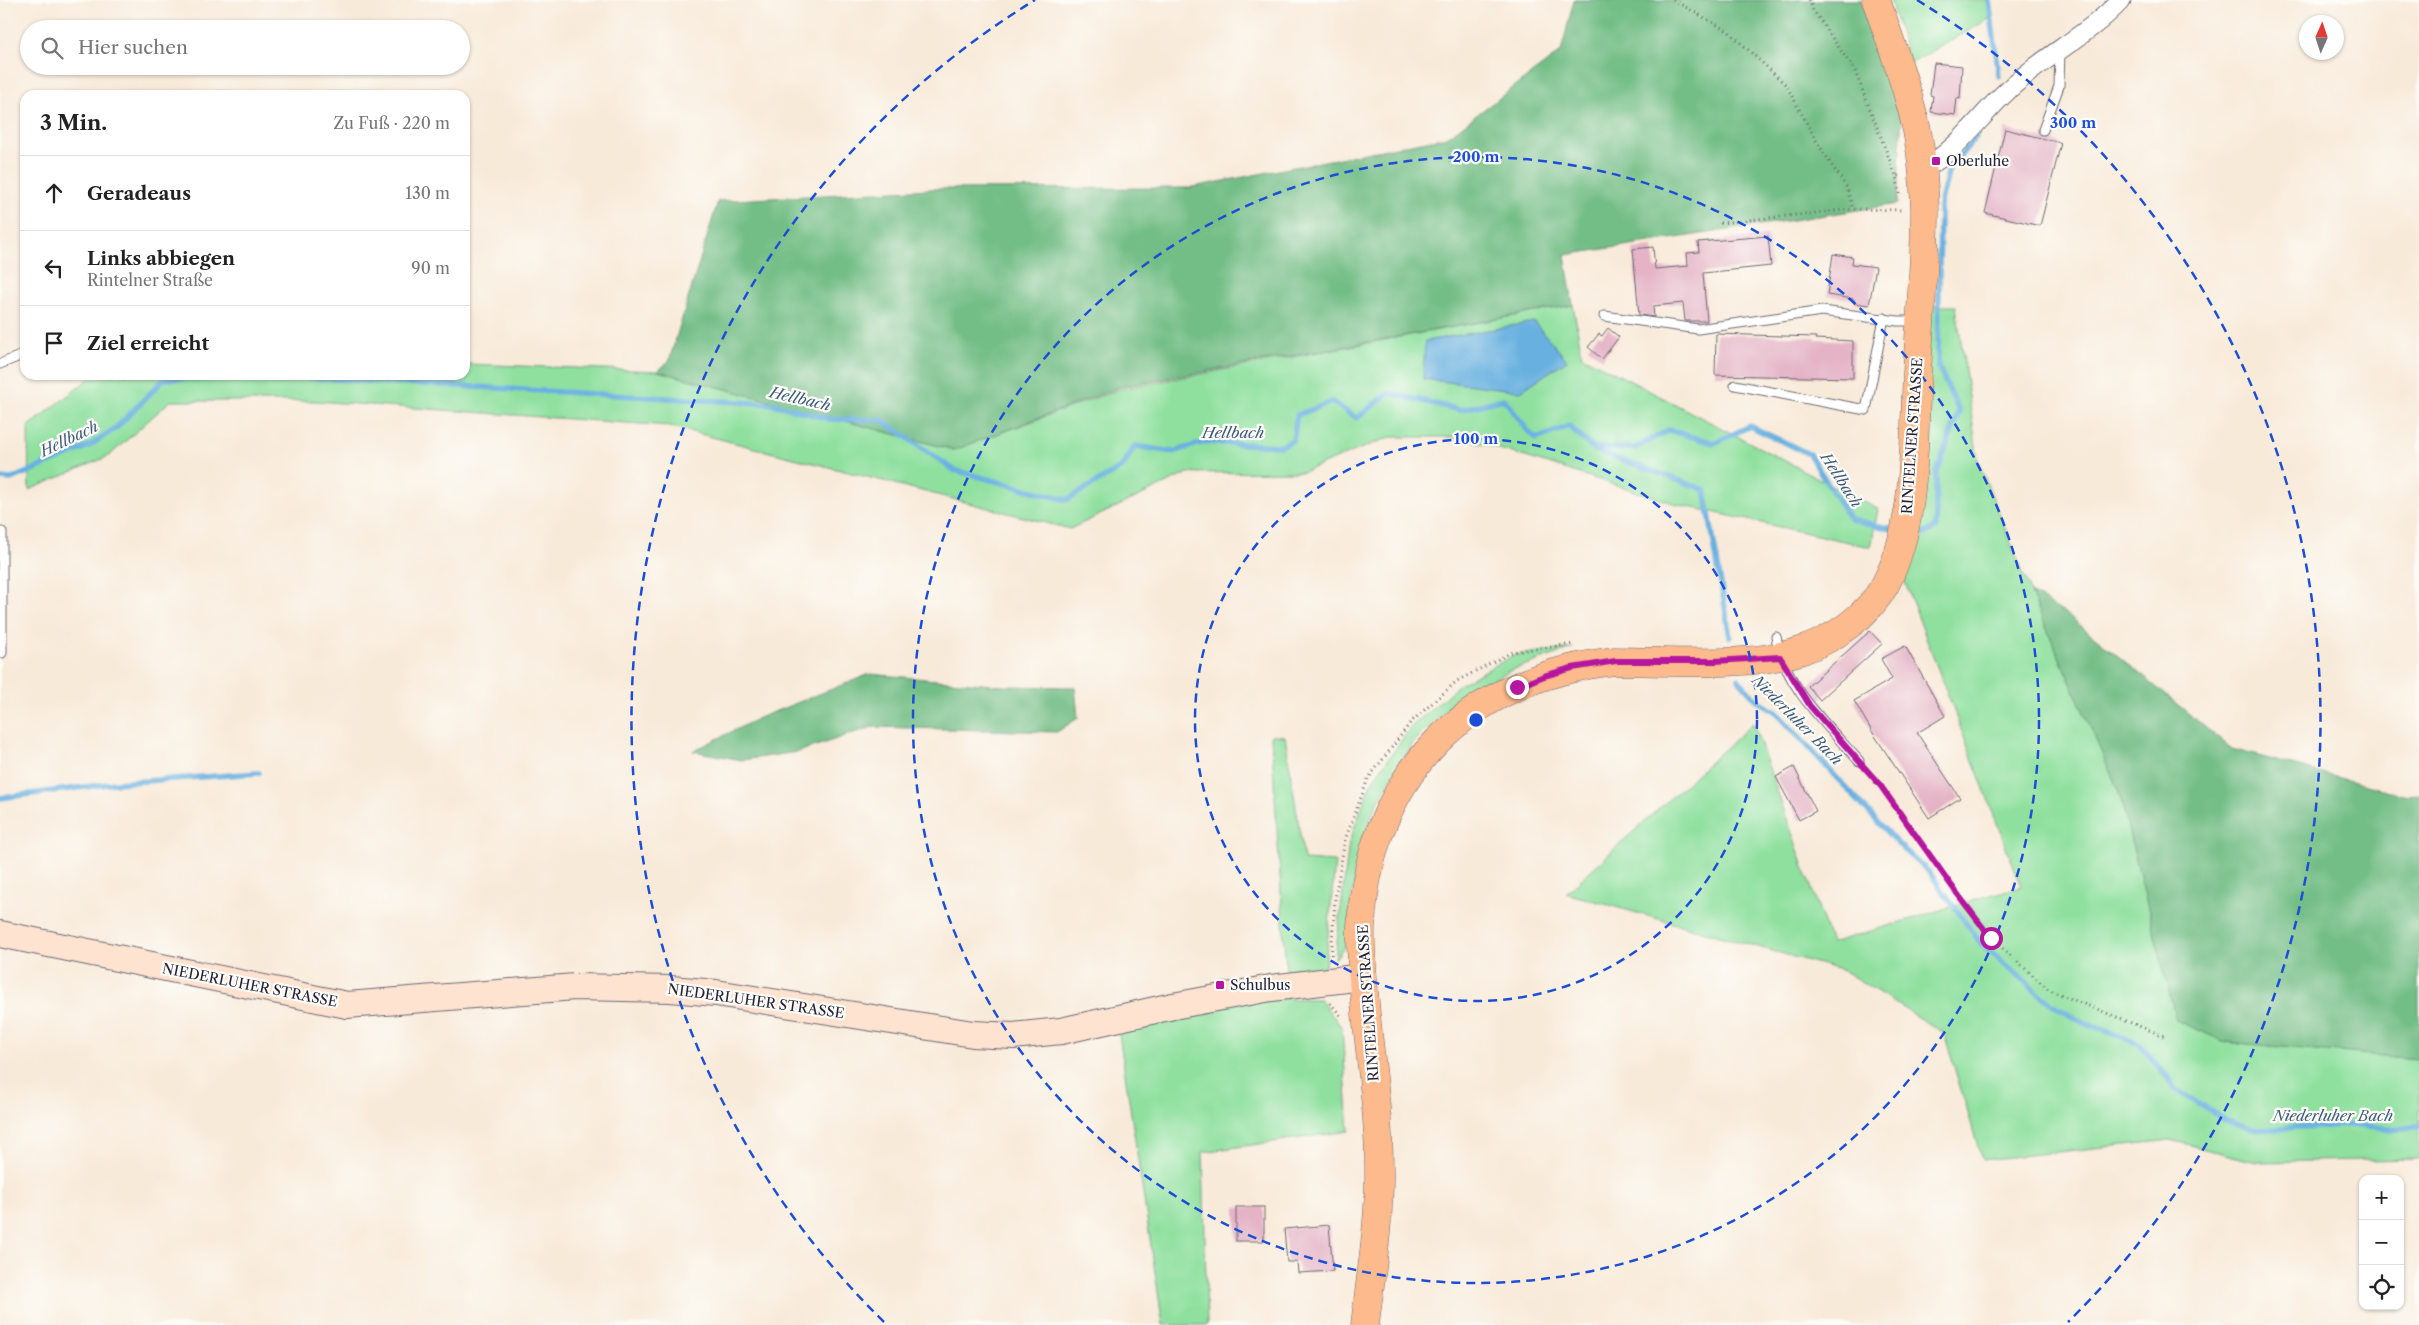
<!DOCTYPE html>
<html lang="de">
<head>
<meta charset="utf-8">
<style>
	:root { --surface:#fff; --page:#f2f2f2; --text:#222; --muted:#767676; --line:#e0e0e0 }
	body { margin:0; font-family:"Libre Caslon Text",serif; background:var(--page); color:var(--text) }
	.controls { position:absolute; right:15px; bottom:15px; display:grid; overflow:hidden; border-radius:10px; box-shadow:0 1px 4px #0004 }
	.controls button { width:45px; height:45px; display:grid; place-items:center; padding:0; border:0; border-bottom:1px solid var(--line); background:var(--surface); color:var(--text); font:25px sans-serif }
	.compass { position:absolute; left:2299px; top:15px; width:45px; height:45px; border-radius:50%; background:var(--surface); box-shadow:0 1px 4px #0004; rotate:3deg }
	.stop { position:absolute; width:15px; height:15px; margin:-11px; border:4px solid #b5179e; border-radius:50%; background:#fff }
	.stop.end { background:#b5179e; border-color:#fff; box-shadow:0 1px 5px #0008 }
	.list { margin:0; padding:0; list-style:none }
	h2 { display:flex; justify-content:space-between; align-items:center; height:65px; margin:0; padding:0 20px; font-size:21px }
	h2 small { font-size:16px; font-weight:400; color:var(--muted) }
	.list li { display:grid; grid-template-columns:32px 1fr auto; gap:15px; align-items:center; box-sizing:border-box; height:75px; padding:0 20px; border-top:1px solid var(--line) }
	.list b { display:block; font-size:19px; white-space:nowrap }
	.list p { margin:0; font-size:16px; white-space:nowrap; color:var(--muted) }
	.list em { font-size:16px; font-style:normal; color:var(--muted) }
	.icon { flex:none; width:28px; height:28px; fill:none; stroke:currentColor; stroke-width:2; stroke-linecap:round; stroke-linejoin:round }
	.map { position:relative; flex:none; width:2419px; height:1325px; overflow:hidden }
	.search { position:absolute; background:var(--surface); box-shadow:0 1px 4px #0004; left:20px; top:20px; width:450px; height:55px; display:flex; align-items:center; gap:12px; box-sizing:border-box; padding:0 18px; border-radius:28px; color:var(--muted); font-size:19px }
	.panel { position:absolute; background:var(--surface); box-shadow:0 1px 4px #0004; left:20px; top:90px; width:450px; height:290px; border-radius:15px }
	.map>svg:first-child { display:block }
</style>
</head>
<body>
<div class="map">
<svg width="2419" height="1325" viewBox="0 0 2419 1325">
	<rect width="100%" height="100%" fill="#fdfcf7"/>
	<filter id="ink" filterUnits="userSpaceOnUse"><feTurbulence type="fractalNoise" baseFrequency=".02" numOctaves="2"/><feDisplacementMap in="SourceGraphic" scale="10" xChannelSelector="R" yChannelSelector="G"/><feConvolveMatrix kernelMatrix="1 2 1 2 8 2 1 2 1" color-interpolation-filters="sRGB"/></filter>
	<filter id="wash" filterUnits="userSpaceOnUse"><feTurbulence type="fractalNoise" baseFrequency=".0096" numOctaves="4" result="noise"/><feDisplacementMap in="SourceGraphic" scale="20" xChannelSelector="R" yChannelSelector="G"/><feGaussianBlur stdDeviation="1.12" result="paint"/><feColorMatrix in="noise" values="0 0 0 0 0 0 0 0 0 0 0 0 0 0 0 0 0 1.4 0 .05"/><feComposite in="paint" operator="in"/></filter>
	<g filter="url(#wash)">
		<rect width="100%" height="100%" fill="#f8ead9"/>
		<g fill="#8fe09f" stroke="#58816d">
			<polygon points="1890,0 1988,0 1989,19 1910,64"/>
			<polygon points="1573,305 1582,356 1878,509 1871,547 1680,505 1461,437 1390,437 1303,472 1188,473 1070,529 669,426 315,401 170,401 109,456 29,490 28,427 94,375 465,375 465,364 658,371 954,450 1120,389"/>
			<polygon points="1926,306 1956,306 1978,461 2031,593 2119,792 2176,1019 2225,1042 2419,1059 2419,1159 2256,1162 2171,1140 1982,1160 1944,1033 1844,971 1566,893 1753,723 1831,943 2021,886 1904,580 1914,540"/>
			<polygon points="1573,648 1509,671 1459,698 1416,739 1391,777 1371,816 1351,898 1349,940 1335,959 1349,842 1371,783 1412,726 1460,684 1515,655"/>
			<polygon points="1271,735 1285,736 1304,860 1335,862 1325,967 1316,971 1305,971 1303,967 1286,970"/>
			<polygon points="1240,998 1320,999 1342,1028 1349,1131 1203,1152 1207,1325 1163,1325 1119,1034 1129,1031 1130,1025"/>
		</g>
		<g fill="#73be86" stroke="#4a7060">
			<polygon points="1574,0 1861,0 1902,116 1897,204 1565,255 1573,305 1120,387 954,450 658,371 669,361 718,201 930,189 1188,188 1447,137 1561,52"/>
			<polygon points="2031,593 2069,616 2232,749 2408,796 2419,795 2419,1059 2225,1042 2176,1020 2119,792"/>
			<polygon points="870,674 1004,686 1075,687 1078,718 1057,732 872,727 798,752 742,760 693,751 761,717"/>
		</g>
		<polygon fill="#68b0e0" stroke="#45698e" points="1534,322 1567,360 1521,391 1423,379 1425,341"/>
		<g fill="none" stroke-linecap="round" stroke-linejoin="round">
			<g stroke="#68b0e0" stroke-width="5.5">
				<polyline points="1989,0 1999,76"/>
				<polyline points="1595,450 1705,490 1730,637"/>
				<polyline points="0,478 11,479 89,446 116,428 164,379 280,376 774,404 829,419 882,420 954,470 1067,500 1122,467 1135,446 1173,452 1205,442 1282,446 1293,440 1297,415 1332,402 1357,418 1389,393 1460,410 1504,399 1528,431 1536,439 1569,426 1592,448 1635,448 1669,430 1714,443 1750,426 1809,454 1850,519 1896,530"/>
				<polyline points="1910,533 1920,536 1936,527 1936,475 1959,411 1938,366 1940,205 1949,169 1976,137"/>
				<polyline points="1738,679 1758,701 1776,712 1898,844 1929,872 1982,945 2049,1002 2074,1018 2141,1045 2177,1090 2223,1119 2250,1129 2352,1125 2385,1129 2419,1127"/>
				<polyline points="0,798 115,783 259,773"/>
			</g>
		</g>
		<g id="blocks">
			<g fill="#e4b3c6">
				<polygon points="1934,63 1962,66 1960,99 1957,98 1955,115 1931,112 1933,96 1930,95"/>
				<polygon points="2005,129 2061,143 2040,226 1985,213"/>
				<polygon points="1768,236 1771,266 1703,273 1707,321 1685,321 1683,303 1653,306 1654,317 1639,315 1633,249 1653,247 1655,269 1688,266 1687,253 1699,252 1698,242"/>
				<polygon points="1833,254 1853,257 1852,264 1876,267 1869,305 1854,303 1854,299 1827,295"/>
				<polygon points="1608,328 1619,337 1602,359 1588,347 1599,334 1602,336"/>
				<polygon points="1716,334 1816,337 1815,339 1853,341 1853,378 1715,375"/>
				<polygon points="1870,631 1882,644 1820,700 1808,686"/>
				<polygon points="1905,646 1945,716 1917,733 1960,798 1929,818 1873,733 1854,701 1892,679 1881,659"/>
				<polygon points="1794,767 1816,811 1799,820 1776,777"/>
				<rect x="1236" y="1207" width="28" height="34"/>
				<polygon points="1329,1225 1333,1271 1298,1273 1297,1262 1287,1262 1284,1229"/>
			</g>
		</g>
	</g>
	<g filter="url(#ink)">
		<use href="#blocks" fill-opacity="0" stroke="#6d6872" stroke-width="1"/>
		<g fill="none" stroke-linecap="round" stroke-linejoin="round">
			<defs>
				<g id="lane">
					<polyline points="2043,130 2059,86 2060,50"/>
					<polyline points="1604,316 1698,329 1822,311 1898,321 1918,321"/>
					<polyline points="0,364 25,354"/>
					<polyline points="1735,385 1866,410 1884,318"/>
					<polyline points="0,532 2,532 2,653 0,653"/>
					<path d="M 1776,637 C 1785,687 1826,724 1859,761"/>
				</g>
				<path id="street" d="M 1923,169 C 1957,151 1979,117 2007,91 C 2042,57 2088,36 2121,0"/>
				<polyline id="secondary" points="0,934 347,1005 575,987 671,989 716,993 973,1034 1013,1036 1061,1031 1173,1006 1271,988 1363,977"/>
				<path id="primary" d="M 1365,1325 C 1371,1273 1380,1220 1379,1168 C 1379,1113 1370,1058 1365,1003 C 1363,978 1360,951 1361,926 C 1370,774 1466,678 1615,661 C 1671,661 1748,668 1800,651 C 1833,640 1868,616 1885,585 C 1918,522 1913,442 1917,373 C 1920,318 1925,264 1925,210 C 1924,180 1922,151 1915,122 C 1905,80 1890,40 1876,0"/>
			</defs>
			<use href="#lane" stroke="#6d6872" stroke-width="11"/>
			<use href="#street" stroke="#6d6872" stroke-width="21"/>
			<use href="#secondary" stroke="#6d6872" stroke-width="28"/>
			<use href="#primary" stroke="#6d6872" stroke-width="29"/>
			<g stroke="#6d6872" stroke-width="3" stroke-dasharray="1 4" stroke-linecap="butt">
				<polyline points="1673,0 1728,31 1786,85 1818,144 1847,188 1853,209"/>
				<polyline points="1809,0 1813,10 1855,71 1896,176"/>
				<polyline points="1900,194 1896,176 1900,175"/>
				<polyline points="1720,223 1853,209 1904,210"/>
				<polyline points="1867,769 1991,938 2049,990 2164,1036"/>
				<polyline points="1331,960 1335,899 1345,840 1368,779 1411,722 1457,681 1512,652 1574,644"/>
				<polyline points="1330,1003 1342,1017"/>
			</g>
			<use href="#lane" stroke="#fff" stroke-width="9"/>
			<use href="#street" stroke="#fff" stroke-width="19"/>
			<use href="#secondary" stroke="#fee3d1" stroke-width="26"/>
			<use href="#primary" stroke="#fcba8d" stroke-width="28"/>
		</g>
	</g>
	<g fill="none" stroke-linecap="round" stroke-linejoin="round" filter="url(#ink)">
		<polyline stroke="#b5179e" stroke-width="6" points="1517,687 1544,676 1572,668 1616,661 1715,661 1780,657 1810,706 1880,785 1956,892 1991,938"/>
	</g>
	<g fill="none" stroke="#1d4ed8" stroke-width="2.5" stroke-dasharray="9 6">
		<circle cx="1476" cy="720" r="281"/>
		<circle cx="1476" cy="720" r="563"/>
		<path d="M884 1322A844 844 0 0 1 1035 0M1917 0A844 844 0 0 1 2068 1322"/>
	</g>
	<g fill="#b5179e" stroke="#fdfcf7" stroke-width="2">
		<rect x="1931" y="156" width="10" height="10" rx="2.5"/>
		<rect x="1215" y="980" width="10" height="10" rx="2.5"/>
	</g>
	<g text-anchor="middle" stroke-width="4.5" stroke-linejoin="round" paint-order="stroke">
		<g font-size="14" fill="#22223b" stroke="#fdfcf7" text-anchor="start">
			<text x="1946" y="166">Oberluhe</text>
			<text x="1230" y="990">Schulbus</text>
		</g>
		<g font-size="14" fill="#22223b" stroke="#fdfcf7">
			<text transform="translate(1912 436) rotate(-86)" y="5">RINTELNER STRASSE</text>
			<text transform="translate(250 985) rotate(11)" y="5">NIEDERLUHER STRASSE</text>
			<text transform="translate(756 1001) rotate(8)" y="5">NIEDERLUHER STRASSE</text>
			<text transform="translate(1368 1003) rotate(-94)" y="5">RINTELNER STRASSE</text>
		</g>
		<g font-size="15" font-style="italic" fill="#3e5b7d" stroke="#fdfcf7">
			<text transform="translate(800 399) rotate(13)" y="5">Hellbach</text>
			<text x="1233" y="438">Hellbach</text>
			<text transform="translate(69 439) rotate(-26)" y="5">Hellbach</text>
			<text transform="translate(1841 480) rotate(57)" y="5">Hellbach</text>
			<text transform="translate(1797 720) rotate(45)" y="5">Niederluher Bach</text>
			<text x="2333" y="1121">Niederluher Bach</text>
		</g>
	</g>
	<circle cx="1476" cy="720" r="8" fill="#1d4ed8" stroke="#fdfcf7" stroke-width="2.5"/>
	<g font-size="15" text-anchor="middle" font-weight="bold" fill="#1d4ed8" stroke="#fdfcf7" stroke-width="4.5" stroke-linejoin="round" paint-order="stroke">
		<text x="2073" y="128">300 m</text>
		<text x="1476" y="162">200 m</text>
		<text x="1476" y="444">100 m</text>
	</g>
</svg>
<div class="controls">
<button>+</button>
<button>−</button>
<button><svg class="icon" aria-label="locate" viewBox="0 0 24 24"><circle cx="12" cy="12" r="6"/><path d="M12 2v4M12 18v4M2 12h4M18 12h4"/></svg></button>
</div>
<svg class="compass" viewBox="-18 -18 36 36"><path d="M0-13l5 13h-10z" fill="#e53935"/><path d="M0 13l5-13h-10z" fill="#767676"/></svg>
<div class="stop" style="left:1991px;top:938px"></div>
<div class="stop end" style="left:1517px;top:687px"></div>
<div class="search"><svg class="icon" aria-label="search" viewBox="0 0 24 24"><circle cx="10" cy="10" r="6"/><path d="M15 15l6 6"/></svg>Hier suchen</div>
<section class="panel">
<h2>3 Min.<small>Zu Fuß · 220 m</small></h2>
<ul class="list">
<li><svg class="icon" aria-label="ahead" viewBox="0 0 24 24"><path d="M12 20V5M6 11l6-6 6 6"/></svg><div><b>Geradeaus</b></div><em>130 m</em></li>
<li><svg class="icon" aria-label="left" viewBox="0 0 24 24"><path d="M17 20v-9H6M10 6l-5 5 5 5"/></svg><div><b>Links abbiegen</b><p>Rintelner Straße</p></div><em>90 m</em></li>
<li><svg class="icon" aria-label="arrive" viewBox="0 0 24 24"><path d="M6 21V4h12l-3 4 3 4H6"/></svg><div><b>Ziel erreicht</b></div></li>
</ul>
</section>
</div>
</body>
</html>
